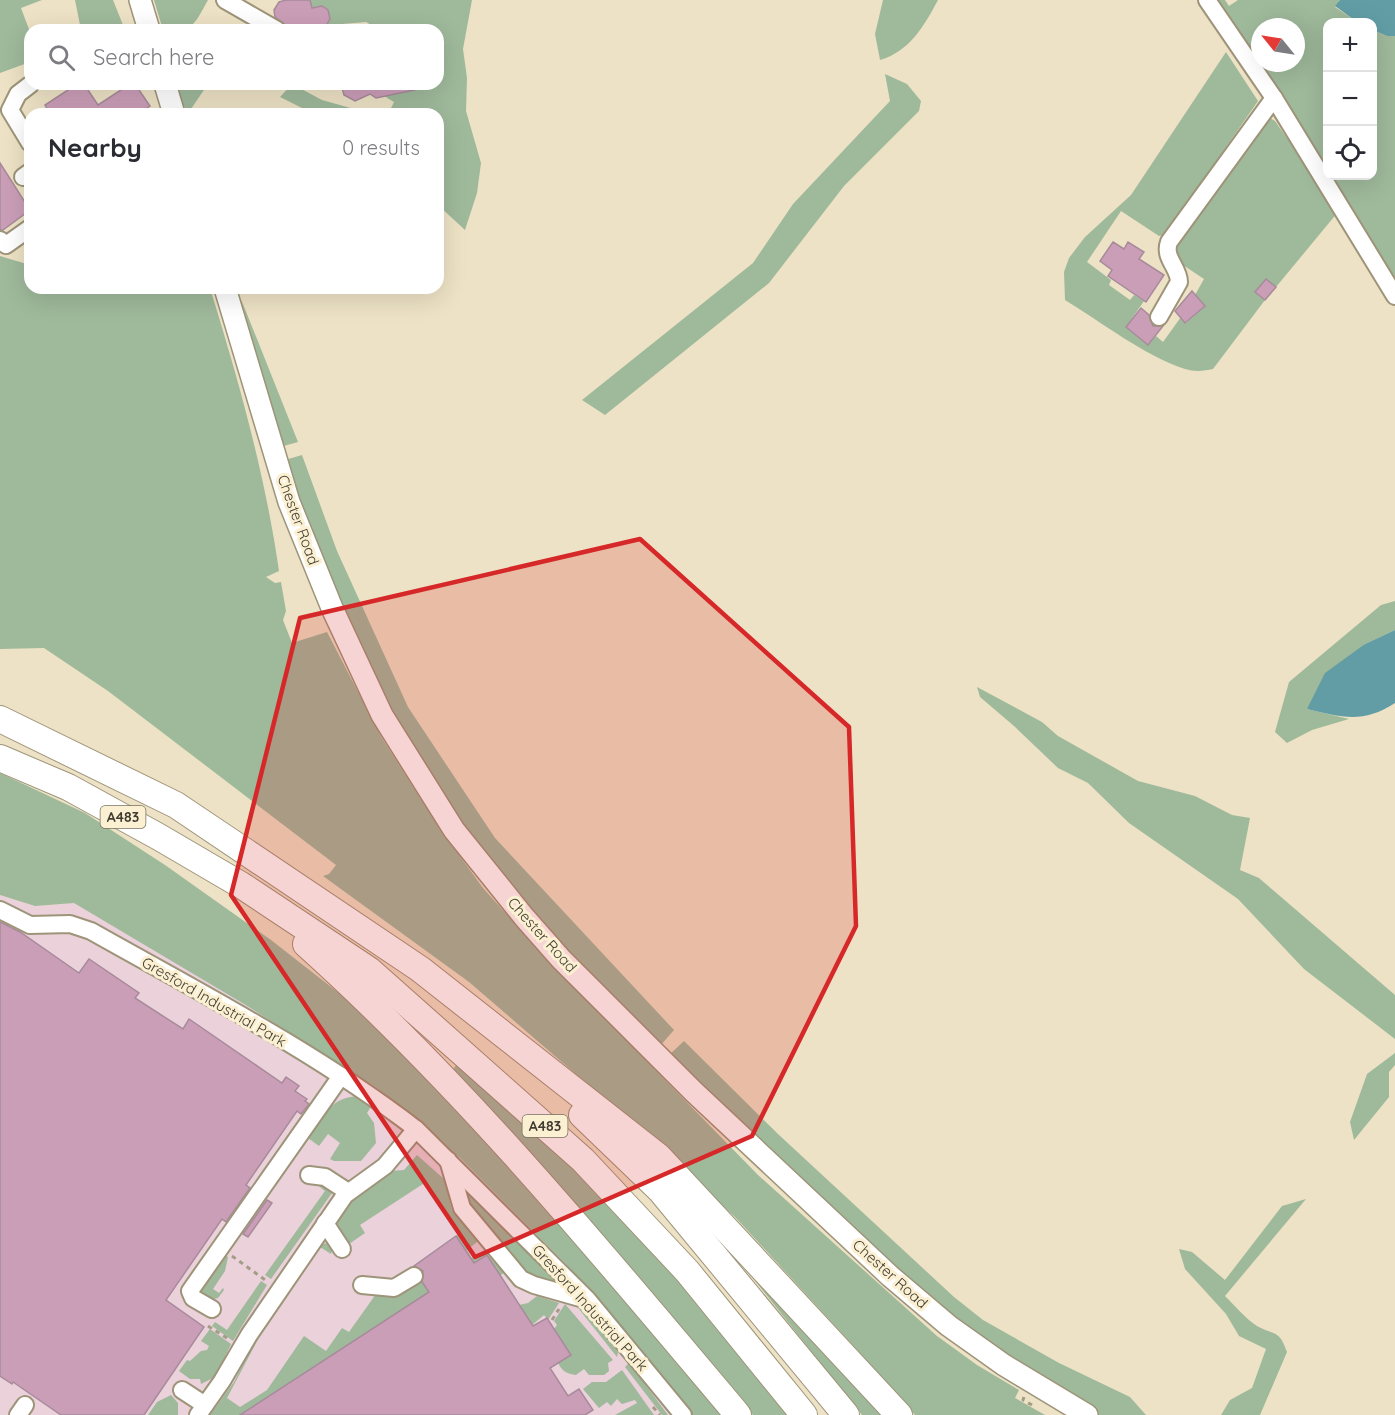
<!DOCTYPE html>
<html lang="en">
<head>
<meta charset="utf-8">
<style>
	:root { --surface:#fff; --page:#f7f7f7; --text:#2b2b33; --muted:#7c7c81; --line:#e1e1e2 }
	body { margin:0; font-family:Quicksand,sans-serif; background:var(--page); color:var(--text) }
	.controls { position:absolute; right:18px; top:18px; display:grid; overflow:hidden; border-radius:12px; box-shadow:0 6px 24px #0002 }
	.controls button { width:54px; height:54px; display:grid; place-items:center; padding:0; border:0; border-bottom:2px solid var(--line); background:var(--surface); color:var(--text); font:30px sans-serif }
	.compass { position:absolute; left:1251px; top:18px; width:54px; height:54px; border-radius:50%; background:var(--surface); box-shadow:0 6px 24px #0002; rotate:300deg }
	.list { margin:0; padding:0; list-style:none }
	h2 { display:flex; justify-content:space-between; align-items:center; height:78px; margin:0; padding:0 24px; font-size:26px }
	h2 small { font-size:20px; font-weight:400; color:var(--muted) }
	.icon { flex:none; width:33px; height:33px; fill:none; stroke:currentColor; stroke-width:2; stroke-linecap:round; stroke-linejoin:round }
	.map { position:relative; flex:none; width:1395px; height:1415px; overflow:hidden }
	.search { position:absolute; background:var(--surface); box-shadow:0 6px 24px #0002; left:24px; top:24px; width:420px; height:66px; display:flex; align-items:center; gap:15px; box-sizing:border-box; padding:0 21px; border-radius:18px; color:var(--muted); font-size:22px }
	.panel { position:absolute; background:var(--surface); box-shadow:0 6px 24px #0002; left:24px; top:108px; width:420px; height:186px; border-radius:18px }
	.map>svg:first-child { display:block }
</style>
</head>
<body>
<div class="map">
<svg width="1395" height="1415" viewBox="0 0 1395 1415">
	<rect width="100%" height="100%" fill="#ede2c5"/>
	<polygon fill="#ead1da" points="0,895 35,906 64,904 88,897 292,1020 484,1161 697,1415 0,1415"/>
	<g fill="#9fb99b" fill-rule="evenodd">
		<polygon points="0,0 42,0 21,8 30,32 30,62 0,73"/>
		<polygon points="75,0 113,0 125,30 81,30"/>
		<path d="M 154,0 L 208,0 C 193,27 194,30 163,30 Z"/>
		<polygon points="310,0 472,0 463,49 467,78 466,111 481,163 477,193 465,230 438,205 438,114 388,114 394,102 384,96 404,84 438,84 438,30 373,30 373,26 366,22 342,24 339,28 321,30 321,27 326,26 330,20 328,10 322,6 312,8"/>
		<path d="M 883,0 L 938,0 C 924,26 910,51 880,60 L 875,34 Z"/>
		<path d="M 1211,0 L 1225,0 L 1229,6 L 1238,0 L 1340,0 L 1335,7 L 1357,22 L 1328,22 L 1327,170 L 1248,46 ZM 1260,27 L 1296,27 L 1296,63 L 1260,63 Z"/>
		<polygon points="1373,30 1387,36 1395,36 1395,282 1331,176 1372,176"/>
		<path d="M 1226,52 L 1258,101 L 1165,235 L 1159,236 L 1121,211 L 1087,262 L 1111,280 L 1109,285 L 1130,300 L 1134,295 L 1144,301 L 1126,327 L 1148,345 L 1156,336 L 1163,342 L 1181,317 L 1186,323 L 1205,306 L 1195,295 L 1204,279 L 1180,263 L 1174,246 L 1262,120 L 1270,118 L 1275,121 L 1338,212 L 1276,287 L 1266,279 L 1255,292 L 1265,300 L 1213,369 C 1204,371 1195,372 1185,369 C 1143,355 1103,323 1065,300 L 1064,272 L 1069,258 L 1085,237 L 1131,195 Z"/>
		<polygon points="885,74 907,84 921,101 919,111 844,186 769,283 605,415 582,400 753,263 793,204 890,101"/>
		<polygon points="175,84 208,84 191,109 182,107"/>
		<polygon points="292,84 322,100 372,114 314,114 280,97"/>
		<path d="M 0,256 L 30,265 L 30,288 L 210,288 C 239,382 265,474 279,571 L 266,577 L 275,583 L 281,582 L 286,611 L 283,620 L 292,643 L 327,632 L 382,738 L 438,826 L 483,888 L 546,958 L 758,1175 L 937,1336 L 977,1365 L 1019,1390 L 1015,1398 L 1045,1415 L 915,1415 L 870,1369 L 872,1366 L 735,1217 L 643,1132 L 469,982 L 323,876 L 329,874 L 336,865 L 108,691 L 44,648 L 0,649 Z"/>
		<polygon points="241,299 298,442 280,447"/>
		<path d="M 302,455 L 337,551 L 408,707 L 495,838 L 674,1030 L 660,1046 C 596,980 529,915 474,841 C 412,758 362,663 322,567 C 308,533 297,496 285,460 Z"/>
		<polygon points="1395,601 1395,630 1365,644 1307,709 1349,719 1312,730 1287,743 1275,732 1289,682 1381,605"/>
		<polygon points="977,687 1042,722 1058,736 1138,781 1195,796 1232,815 1250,818 1240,870 1259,878 1395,995 1395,1039 1304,969 1238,899 1129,823 1088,783 1058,768 1014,726 980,697"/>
		<polygon points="0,773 85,813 165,865 271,940 358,1008 466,1111 721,1415 688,1415 566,1264 460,1158 377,1088 244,1004 74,903 35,906 0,895"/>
		<polygon points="684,1041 778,1134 954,1297 983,1320 1059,1363 1130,1397 1146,1415 1096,1415 949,1317 668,1056"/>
		<polygon points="1395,1053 1395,1065 1389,1072 1389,1097 1354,1140 1350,1122 1367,1074"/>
		<polygon points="460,1060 629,1219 794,1415 753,1415 712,1366 451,1072"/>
		<path d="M 361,1096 L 372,1105 L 367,1113 L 374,1123 L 376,1143 L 361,1161 L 334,1161 L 330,1159 L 340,1143 L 328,1134 L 319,1146 L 308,1138 C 324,1116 330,1096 361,1096 Z"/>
		<polygon points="417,1155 444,1179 452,1210 477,1239 477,1242 467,1250 472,1258 484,1251 504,1273 493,1280 486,1255 240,1415 210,1415 234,1382 264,1323 321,1244 328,1243 332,1249 331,1254 320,1247 266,1324 227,1398 240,1407 267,1390 304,1336 326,1351 342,1328 349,1332 376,1294 419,1277 463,1247 456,1236 459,1233 426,1182 360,1225 365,1233 349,1244 337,1226 337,1218 344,1208 389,1171 404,1170"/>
		<polygon points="323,1183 332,1193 271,1279 265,1275 325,1191 316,1184"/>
		<polygon points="462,1185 561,1285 529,1279 466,1206"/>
		<path d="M 1306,1199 L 1225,1296 C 1234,1305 1246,1319 1257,1326 C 1275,1336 1279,1329 1287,1352 L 1260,1415 L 1221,1415 L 1230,1400 L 1252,1388 L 1266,1349 L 1239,1336 L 1226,1314 L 1185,1269 L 1179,1249 L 1192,1252 L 1225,1280 L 1282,1206 Z"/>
		<polygon points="732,1252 892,1415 862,1415"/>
		<polygon points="224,1254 228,1257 225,1271 213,1289 219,1293 223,1288 224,1290 218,1298 209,1300 196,1289"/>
		<polygon points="261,1281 267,1285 233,1341 212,1326 215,1322 227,1330"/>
		<polygon points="537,1296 559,1303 548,1320 544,1315 532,1325 519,1305 528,1303"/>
		<path d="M 565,1304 L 613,1360 L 608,1363 L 609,1371 L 604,1375 L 589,1375 L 584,1369 L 576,1375 C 552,1373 556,1348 554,1329 L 557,1325 L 554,1321 Z"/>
		<polygon points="575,1304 586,1311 618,1352 617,1357"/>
		<polygon points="210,1329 231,1344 215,1377 201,1384 200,1379 190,1379 179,1371 187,1360 190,1361 201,1351 207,1350 209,1346 201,1341"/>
		<polygon points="629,1363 668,1415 662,1415 625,1367"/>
		<polygon points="622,1370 654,1415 615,1415 637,1403 635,1400 622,1404 617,1399 611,1406 607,1402 599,1408 583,1389 592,1382 606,1382"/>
		<polygon points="171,1395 178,1403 178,1415 148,1415 157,1402"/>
	</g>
	<g fill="#629da6">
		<polygon points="1340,0 1395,0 1395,36 1387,36 1373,30 1372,22 1357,22 1335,6"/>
		<path d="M 1395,630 L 1395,703 C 1363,724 1341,717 1307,709 L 1325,673 L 1365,644 Z"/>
	</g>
	<g fill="#cb9eb8" stroke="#a78b9b" stroke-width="1.5">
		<polygon points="286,0 310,0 312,8 322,6 328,10 330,19 326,26 316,28 317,30 291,30 275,17 274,10 279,2"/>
		<polygon points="77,84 84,84 98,105 130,84 135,84 150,106 138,114 50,114 45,105"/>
		<polygon points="341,84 414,84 415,90 376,98 370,94 355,101 344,95"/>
		<polygon points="0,163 30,210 3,230 0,230"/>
		<polygon points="1113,242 1124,249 1128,242 1144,252 1139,259 1164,275 1146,302 1108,276 1112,270 1100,261"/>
		<polygon points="1266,279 1276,287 1265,300 1255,292"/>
		<polygon points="1192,291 1205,306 1185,323 1175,311"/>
		<polygon points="1141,308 1149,315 1153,326 1163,326 1148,345 1126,327"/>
		<polygon points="0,922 20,932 79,973 89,959 139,993 135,998 183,1029 189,1019 282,1083 286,1077 299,1086 295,1091 307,1099 305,1101 309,1104 301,1114 297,1111 246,1185 250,1188 226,1222 222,1219 166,1300 204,1327 144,1415 61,1415 13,1382 12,1384 0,1376"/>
		<polygon points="267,1200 272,1203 248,1237 243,1234"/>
		<polygon points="456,1236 474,1263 487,1255 533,1326 547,1318 571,1355 550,1368 568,1396 579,1389 593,1410 585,1415 240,1415 429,1292 422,1282 423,1271 414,1266"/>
	</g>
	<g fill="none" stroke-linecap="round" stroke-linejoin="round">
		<defs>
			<g id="minor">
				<polyline points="225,0 277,30"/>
				<polyline points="1207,0 1274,98 1395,296"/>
				<polyline points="30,143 10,110 18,94 31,84"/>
				<polyline points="23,177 30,172"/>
				<polyline points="0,240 6,245 30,228"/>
				<path d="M 1159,317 L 1179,282 C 1179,267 1163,258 1169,242 L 1274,98"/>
				<path d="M 0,910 L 30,925 L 70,924 L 91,931 C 201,993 316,1052 416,1129 L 385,1166 L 345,1195 L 249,1335 L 222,1381 L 198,1415"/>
				<polyline points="416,1129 588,1300 683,1415"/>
				<polyline points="448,1160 462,1208 521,1279 534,1285 587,1300"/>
				<polyline points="309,1175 325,1177 348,1192"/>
				<polyline points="325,1223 342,1249"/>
				<polyline points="362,1285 394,1288 414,1276"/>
				<polyline points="212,1309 193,1298 190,1291 341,1076"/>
				<polyline points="182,1390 205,1405"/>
				<polyline points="18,1415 25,1405"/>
			</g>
			<g id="major">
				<polyline points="140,0 149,30"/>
				<polyline points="165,84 174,114"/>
				<polyline points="225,288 289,502 332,608 382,715 454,830 524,917 561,959 694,1092 890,1276 949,1326 1004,1365 1087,1415"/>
			</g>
			<g id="highway">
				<polyline points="0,719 176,805 420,969 659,1157 899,1415"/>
				<polyline points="0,758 68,787 159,837 241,885 369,970 583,1160 687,1271 804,1415"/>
				<path d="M 306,944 C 465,1087 600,1251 738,1415"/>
				<polyline points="582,1115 661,1191 846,1415"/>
			</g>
		</defs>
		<use href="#minor" stroke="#9e9479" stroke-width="20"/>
		<use href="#major" stroke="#9e9479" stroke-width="24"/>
		<use href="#highway" stroke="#9e9479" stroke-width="28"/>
		<g stroke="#a59c87" stroke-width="3" stroke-dasharray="4.5 4.5" stroke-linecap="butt">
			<polyline points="232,1256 268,1282"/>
			<polyline points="552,1320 559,1309"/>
			<polyline points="208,1326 230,1340"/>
			<polyline points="1024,1397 1023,1400 1032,1405"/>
			<polyline points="653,1407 660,1415"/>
		</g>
		<use href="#minor" stroke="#fff" stroke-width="16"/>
		<use href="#major" stroke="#fff" stroke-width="21"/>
		<use href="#highway" stroke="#fff" stroke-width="26"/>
	</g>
	<path fill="#d62828" fill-opacity="0.2" stroke="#d62828" stroke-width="4.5" stroke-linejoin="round" d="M 640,539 L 849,727 L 856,926 L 752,1136 L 475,1257 L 231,895 L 300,618 Z"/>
	<g text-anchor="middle" stroke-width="6" stroke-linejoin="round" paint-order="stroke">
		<g fill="#fbf0d2" stroke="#797261" stroke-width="1.5">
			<rect x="100.5" y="806" width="45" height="22" rx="4.5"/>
			<rect x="522.5" y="1115" width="45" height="22" rx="4.5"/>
		</g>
		<g font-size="14" font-weight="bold" fill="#413c31">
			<text x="123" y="822">A483</text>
			<text x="545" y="1131">A483</text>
		</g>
		<g font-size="15" fill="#413c31" stroke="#fbf0d2">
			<text transform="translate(298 520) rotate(70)" y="5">Chester Road</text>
			<text transform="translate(542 935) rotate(48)" y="5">Chester Road</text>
			<text transform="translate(214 1002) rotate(30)" y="5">Gresford Industrial Park</text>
			<text transform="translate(890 1274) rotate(42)" y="5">Chester Road</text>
			<text transform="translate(590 1308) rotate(48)" y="5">Gresford Industrial Park</text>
		</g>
	</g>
</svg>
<div class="controls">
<button>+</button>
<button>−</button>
<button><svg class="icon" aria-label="locate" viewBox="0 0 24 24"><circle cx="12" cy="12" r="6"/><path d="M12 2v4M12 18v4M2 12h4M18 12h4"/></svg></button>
</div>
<svg class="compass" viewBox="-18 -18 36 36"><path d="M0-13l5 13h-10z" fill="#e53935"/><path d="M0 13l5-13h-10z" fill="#7c7c81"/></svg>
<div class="search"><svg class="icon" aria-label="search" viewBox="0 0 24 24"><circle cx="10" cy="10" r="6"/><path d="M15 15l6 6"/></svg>Search here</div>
<section class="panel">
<h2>Nearby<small>0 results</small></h2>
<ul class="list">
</ul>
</section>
</div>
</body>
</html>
